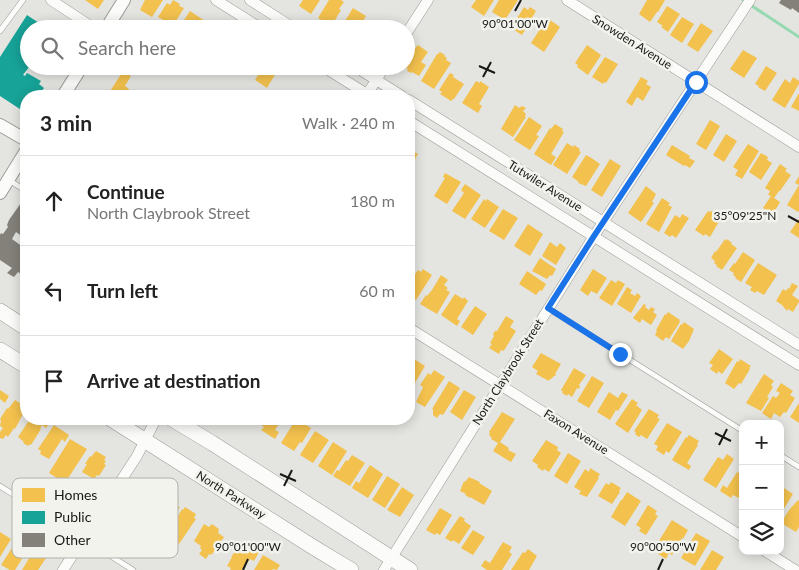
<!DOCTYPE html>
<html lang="en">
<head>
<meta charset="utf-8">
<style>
	:root { --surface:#fff; --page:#f6f6f6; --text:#222; --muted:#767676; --line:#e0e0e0 }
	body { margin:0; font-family:Lato,sans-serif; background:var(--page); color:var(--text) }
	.controls { position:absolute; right:15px; bottom:15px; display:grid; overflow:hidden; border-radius:10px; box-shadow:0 2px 12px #0003 }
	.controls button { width:45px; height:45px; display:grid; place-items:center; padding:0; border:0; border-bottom:1px solid var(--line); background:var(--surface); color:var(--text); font:25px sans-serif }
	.stop { position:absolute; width:15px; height:15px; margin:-11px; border:4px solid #1a73e8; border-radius:50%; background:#fff }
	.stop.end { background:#1a73e8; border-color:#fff; box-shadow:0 1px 5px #0008 }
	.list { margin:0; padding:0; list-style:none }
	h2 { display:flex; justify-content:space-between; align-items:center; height:65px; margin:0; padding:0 20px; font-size:21px }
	h2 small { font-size:16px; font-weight:400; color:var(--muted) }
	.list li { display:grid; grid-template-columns:32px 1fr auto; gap:15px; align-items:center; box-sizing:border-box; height:90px; padding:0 20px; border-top:1px solid var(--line) }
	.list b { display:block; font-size:19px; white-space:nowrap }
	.list p { margin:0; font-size:16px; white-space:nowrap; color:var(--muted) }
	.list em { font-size:16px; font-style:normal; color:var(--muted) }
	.icon { flex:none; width:28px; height:28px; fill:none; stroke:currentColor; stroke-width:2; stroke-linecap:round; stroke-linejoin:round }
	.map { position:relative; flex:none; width:799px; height:570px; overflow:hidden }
	.search { position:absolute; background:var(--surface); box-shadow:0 2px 12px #0003; left:20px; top:20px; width:395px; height:55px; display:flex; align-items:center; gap:12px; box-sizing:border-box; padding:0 18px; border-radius:28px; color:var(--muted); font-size:19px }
	.panel { position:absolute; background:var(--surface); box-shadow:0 2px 12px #0003; left:20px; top:90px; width:395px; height:335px; border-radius:20px }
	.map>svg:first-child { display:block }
</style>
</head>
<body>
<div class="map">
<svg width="799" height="570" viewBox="0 0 799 570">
	<rect width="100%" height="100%" fill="#e4e5e1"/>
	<g fill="#f2c14e">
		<polygon points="85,0 104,0 98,9"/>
		<polygon points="145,0 163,0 152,17 140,10"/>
		<polygon points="173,0 180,4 179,6 184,8 171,29 167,29 160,24 163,20 158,17 167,3 170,5"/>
		<polygon points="303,0 320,0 311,14 299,6"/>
		<polygon points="329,0 341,0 344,2 339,9 341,10 335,20 338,22 334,28 318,18"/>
		<polygon points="476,0 494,0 484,16 471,7"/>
		<polygon points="499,0 518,0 505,20 492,12"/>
		<polygon points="647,0 665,0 658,12 657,12 650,22 639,14"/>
		<polygon points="667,6 680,14 668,32 661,27 663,26 657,22"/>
		<polygon points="524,7 528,10 530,7 536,11 522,35 511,28"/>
		<polygon points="353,8 366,16 358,29 340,29"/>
		<polygon points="190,11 205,21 200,29 178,29"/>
		<polygon points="682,17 694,24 682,43 670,35"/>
		<polygon points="547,18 560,27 544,52 531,43"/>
		<polygon points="701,23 713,31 698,52 687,45"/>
		<polygon points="418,45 428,52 421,62 426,65 419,76 412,72 411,73 407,71 408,69 403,66 406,66 406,64 413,53 411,52"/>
		<polygon points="587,45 601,55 588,75 577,67 578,65 575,63"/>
		<polygon points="743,50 757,58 744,78 730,69"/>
		<polygon points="440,52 445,55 444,56 447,58 446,60 451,63 434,89 421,81 437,54 438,54"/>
		<polygon points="605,57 618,64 606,83 604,82 603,84 592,77"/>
		<polygon points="264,66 276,66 279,68 267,88 255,80"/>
		<polygon points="766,66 777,73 765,91 758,87 759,86 755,84"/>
		<polygon points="123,71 131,76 125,86 129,89 124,96 107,96"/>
		<polygon points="450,73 454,75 453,77 464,84 454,99 453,99 451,101 440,94 442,92 439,90"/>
		<polygon points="641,77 648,81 646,84 651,87 643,101 637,97 632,106 626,102"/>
		<polygon points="793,77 799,81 799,84 785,108 772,100 785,79 790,83"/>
		<polygon points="476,81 480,83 480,81 489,87 479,104 482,106 478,113 462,103"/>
		<polygon points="799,93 799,111 791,107"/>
		<polygon points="515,105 519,108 522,106 526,108 523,111 526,114 525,116 526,117 513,137 501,129"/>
		<polygon points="529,117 542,126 536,135 539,136 530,150 514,140"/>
		<polygon points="710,120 720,126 706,150 696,144"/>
		<polygon points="555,124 563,129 562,131 564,132 551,154 556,157 551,165 534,154 550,128 551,129"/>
		<polygon points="726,134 737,141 724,162 713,155"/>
		<polygon points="567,143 573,147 574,145 580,149 579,151 581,152 567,174 553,165"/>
		<polygon points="748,144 759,151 742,179 735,175 738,170 733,167"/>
		<polygon points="672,145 690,156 689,158 695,161 690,168 685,165 684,166 666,155"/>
		<polygon points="409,149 418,154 409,169"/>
		<polygon points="761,153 768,157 767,160 772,163 761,180 749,172"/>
		<polygon points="586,155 590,157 600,164 586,186 578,183 579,182 572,177"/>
		<polygon points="610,159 621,166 602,197 591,190"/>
		<polygon points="780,164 787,169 785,171 791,175 780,191 779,191 774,198 780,202 773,214 763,208 771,196 768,195 770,191 765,188"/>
		<polygon points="445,173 461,182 447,204 434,196 445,178 443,177"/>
		<polygon points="799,176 799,211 798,212 787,205 799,185 795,183"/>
		<polygon points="465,184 481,195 465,219 452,211 464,193 461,190"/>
		<polygon points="646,186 656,194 652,202 654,203 641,222 628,213"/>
		<polygon points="662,198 670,203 668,205 672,207 659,232 646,224"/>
		<polygon points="484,199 486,201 487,199 499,207 485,228 471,219"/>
		<polygon points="503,209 518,218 504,240 489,231"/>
		<polygon points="708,211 710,212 711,211 713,212 712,213 715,216 716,214 721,218 710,237 705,234 704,236 695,230"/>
		<polygon points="682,214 689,218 676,238 672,235 670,237 664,233 675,215 680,218"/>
		<polygon points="799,219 799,238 790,232"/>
		<polygon points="528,224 543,234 530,256 514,246"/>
		<polygon points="725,239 726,241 727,239 732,243 731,244 737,248 722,270 716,266 717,265 714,263 715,261 711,258 715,251 716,252"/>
		<polygon points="550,242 557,247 560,243 566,248 556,265 542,256"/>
		<polygon points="743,252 755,260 741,282 735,278 736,277 733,275 734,273 729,270 734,263 735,264"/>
		<polygon points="540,258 556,269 552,276 550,275 547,279 532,271"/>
		<polygon points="758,263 777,275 764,295 757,291 755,293 750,290 752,287 745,283"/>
		<polygon points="423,269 432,275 416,300 409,296 409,283 418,270 421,272"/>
		<polygon points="593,269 607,278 597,294 591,291 588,296 580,290"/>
		<polygon points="527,271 546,284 542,291 540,290 536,295 519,284"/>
		<polygon points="441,275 448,280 444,285 448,288 446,290 450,292 437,314 420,304 426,295 427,296 432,290"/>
		<polygon points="611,280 616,283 618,280 625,284 612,306 599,298"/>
		<polygon points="792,283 798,286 792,295 799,300 799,302 793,312 788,309 787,311 782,305 776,301 783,289 786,291 788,288 789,289"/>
		<polygon points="627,287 632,290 630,293 635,296 637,293 641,296 631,313 617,304"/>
		<polygon points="455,294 463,299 464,297 468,301 457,319 460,321 457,326 441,315"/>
		<polygon points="644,304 646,305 645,307 649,310 651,307 655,309 653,312 657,315 651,325 642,319 640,323 633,318"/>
		<polygon points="475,306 487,314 473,335 461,327"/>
		<polygon points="668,312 680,320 679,321 680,322 669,339 666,337 663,341 655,335 657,331 656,330 665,314 666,315"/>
		<polygon points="506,316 514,321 510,327 516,331 505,349 503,351 501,350 499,354 489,348 492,344 490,343 494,336 493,334 495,331 497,331"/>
		<polygon points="684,322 694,329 689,341 683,349 671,341 681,324 682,325"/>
		<polygon points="719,349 733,359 722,374 718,371 717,374 710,369 713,365 709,363"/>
		<polygon points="541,353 561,364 555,374 556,375 555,376 554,376 551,379 550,379 549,381 536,374 538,371 532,367"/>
		<polygon points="414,359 425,366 409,393 409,366"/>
		<polygon points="740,359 751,366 749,368 750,369 741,384 739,383 734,389 725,383 737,361 739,362"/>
		<polygon points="574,368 586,375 579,385 580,386 579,389 577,388 572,397 568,394 567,396 562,393 563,392 561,390"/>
		<polygon points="434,370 445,377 425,407 416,402 423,387 420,385 428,373 431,375"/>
		<polygon points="764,374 774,381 771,385 773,387 767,397 769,398 761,411 746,403"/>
		<polygon points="592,376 604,383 589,408 577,401"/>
		<polygon points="449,381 460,388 443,415 440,414 437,418 433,415 433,409 432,409"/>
		<polygon points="781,383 793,391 790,395 795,398 786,413 784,412 780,417 774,413 771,419 762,413 773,396 776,398 780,393 776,391"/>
		<polygon points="0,390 9,396 5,403 0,399"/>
		<polygon points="464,390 476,397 462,420 450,412"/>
		<polygon points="609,392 618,398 622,392 628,395 618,411 616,410 610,420 597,412"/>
		<polygon points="632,399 638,403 636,405 642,410 628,433 615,424"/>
		<polygon points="15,400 26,407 26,415 25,415 23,414 15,429 14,428 8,437 6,435 3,439 0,438 0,432 3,428 0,426 1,421 0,419 7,408 8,409"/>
		<polygon points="799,403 799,423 790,417"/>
		<polygon points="649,409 659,415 657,418 660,419 647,439 641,435 639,437 635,434 636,432 634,431"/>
		<polygon points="502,412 515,419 500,442 509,448 508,450 516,454 511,462 493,451 498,443 491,439 492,438 489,435 490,433 489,432"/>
		<polygon points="30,419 45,419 50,422 46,428 42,425 40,429 41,429 31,445 30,444 28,446 23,443 24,442 18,437"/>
		<polygon points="263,419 282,419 275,430 279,432 275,439 261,430 264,427 260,424"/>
		<polygon points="296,419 311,428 302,443 300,442 294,451 281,443"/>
		<polygon points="667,423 682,432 669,453 666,451 664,455 656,450 658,446 654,444"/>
		<polygon points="54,425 69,435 65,442 62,439 49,459 40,454 41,451 38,449"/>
		<polygon points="315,431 329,440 313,463 300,455"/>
		<polygon points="689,435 699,441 697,444 698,445 687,463 691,466 689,470 672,460 686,437 687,438"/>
		<polygon points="70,439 87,449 65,483 49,473"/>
		<polygon points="546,440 558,447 557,450 561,453 549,472 544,469 543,471 537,467 538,465 532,461"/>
		<polygon points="333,442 347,451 332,475 318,466"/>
		<polygon points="96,451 106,457 104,460 106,461 104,464 106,465 99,476 97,475 94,479 82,472 87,464 85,464 90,456 91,457"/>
		<polygon points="568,453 581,461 567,484 554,476"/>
		<polygon points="727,454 734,459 716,488 703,480 718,457 723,460"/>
		<polygon points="352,455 365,463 350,486 333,476 337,470 339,471 346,460 348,461"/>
		<polygon points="370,465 383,474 368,498 352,488 356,481 359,483"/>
		<polygon points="590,468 600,474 598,477 599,478 587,497 579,494 581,491 574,487 585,469 589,472"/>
		<polygon points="739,471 743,473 743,493 739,498 733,495 731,498 720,491 723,485 727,488 737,472 738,473"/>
		<polygon points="387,476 400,484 385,508 372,500"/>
		<polygon points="469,477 480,482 479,483 492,491 484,505 470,497 470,498 465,495 466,494 460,491 464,481 465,482"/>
		<polygon points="611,482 621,488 619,491 620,492 612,504 598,496 606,483 609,485"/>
		<polygon points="781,486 793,494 780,515 780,488"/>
		<polygon points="402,487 414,495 400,517 387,510"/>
		<polygon points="627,492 641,501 625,526 611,517 621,500 622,500"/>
		<polygon points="160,495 166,498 168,495 179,502 177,506 180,507 168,525 158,518 159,516 157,515 158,513 155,511 154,508 152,506"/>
		<polygon points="798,500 799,501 799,527 796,532 781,523 789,510"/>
		<polygon points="648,505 657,511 655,514 658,516 646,535 639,531 641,528 636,525"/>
		<polygon points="185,507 196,514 194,518 196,519 179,544 167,536 182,509 183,510"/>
		<polygon points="440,508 452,515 440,535 436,533 435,535 426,530"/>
		<polygon points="460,516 465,519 464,521 471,526 459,544 453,540 452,542 445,538"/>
		<polygon points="672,520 688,530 683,539 682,538 672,555 669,553 666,559 658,554 660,551 655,547"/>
		<polygon points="204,524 209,527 212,524 219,529 218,531 219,532 218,533 224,537 213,553 211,555 209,554 206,559 199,554 202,550 200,548 201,546 194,541"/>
		<polygon points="473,530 485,537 473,555 461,548"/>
		<polygon points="0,532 11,539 0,557"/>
		<polygon points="696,533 710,541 695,566 681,558"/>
		<polygon points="244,542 259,552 254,561 250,559 242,570 230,570 231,568 227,566 232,557 231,557 240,545 241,545"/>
		<polygon points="503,542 512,547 509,552 512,554 502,570 487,570 481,566 485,560 490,563"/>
		<polygon points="15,543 18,545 20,543 26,547 24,549 27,551 15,570 10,570 1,565"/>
		<polygon points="39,548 48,553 45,557 46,558 38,570 22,570 34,550 36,552"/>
		<polygon points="528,549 537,556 529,570 511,570 523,552 525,553"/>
		<polygon points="712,550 724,557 716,570 700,570"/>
		<polygon points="263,555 280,565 277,570 273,569 272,570 254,570"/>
	</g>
	<polygon fill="#17a398" points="27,15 48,29 29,29 29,67 23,75 25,76 27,73 41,81 39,84 44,88 38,96 26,96 26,113 0,96 0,57"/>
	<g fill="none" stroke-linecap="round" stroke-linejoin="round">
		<polyline stroke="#96d8af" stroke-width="3" points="743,0 799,37"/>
	</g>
	<g fill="#83817a">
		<polygon points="781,0 799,0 799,13 792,8 791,10 779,3"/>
		<polygon points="26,199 26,239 16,232 12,239 23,247 26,244 26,277 18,272 14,277 7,273 12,268 0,260 0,235 1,233 3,234 8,227 7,225 9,220 23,200"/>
	</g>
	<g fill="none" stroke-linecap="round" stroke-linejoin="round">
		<defs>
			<g id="service">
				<polyline points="0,31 23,0"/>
				<polyline points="9,180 26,191"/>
				<polyline points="549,309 743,431"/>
				<polyline points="780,455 799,467"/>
				<polyline points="0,486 133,570"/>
			</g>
			<g id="minor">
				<polyline points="51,0 95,29"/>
				<polyline points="216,0 262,29"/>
				<polyline points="250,0 295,29"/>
				<polyline points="567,0 799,147"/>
				<polyline points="406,34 428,0"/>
				<polyline points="322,66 370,96"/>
				<polyline points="354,66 402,96"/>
				<polyline points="366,96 385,66"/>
				<polyline points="409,100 799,345"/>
				<polyline points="409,121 799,365"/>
				<polyline points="409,328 743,537"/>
				<polyline points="765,551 795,570"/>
				<polyline points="63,570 137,456 156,419"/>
				<polyline points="384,570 594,236 750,0"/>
			</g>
			<g id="tertiary">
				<polyline points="106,29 124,0"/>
				<polyline points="63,96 82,66"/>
				<polyline points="0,125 26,140"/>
				<polyline points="0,193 26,151"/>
			</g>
			<g id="primary">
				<polyline points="0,311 26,328"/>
				<polyline points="0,350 26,366"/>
				<polyline points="111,419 313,547 351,570"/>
				<polyline points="172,419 212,443 410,570"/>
			</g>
		</defs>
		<use href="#service" stroke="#9a9a98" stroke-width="6"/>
		<use href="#minor" stroke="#9a9a98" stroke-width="11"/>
		<use href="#tertiary" stroke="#9a9a98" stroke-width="14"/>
		<use href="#primary" stroke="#9a9a98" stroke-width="16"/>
		<use href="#service" stroke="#fbfbfa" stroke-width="5"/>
		<use href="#minor" stroke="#fbfbfa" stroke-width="10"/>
		<use href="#tertiary" stroke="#fbfbfa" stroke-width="12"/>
		<use href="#primary" stroke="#fbfbfa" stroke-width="15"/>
	</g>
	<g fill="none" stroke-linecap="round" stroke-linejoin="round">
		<polyline stroke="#1a73e8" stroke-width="6" points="620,354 548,308 594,236 696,82"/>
	</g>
	<path fill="none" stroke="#181816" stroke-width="2" d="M 515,11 L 521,0M 479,66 L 495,73M 483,77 L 491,62M 788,216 L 799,222M 715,433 L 731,441M 719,445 L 727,429M 280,474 L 296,481M 284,486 L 292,470M 243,570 L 248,559M 658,570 L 663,559"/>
	<g text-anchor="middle" stroke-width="5" stroke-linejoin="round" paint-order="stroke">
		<g font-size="12" fill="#181816" stroke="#f2f3ed">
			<text transform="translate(632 42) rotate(32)" y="4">Snowden Avenue</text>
			<text transform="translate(545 186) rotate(32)" y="4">Tutwiler Avenue</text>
			<text transform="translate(508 372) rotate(-58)" y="4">North Claybrook Street</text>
			<text transform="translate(576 432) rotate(32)" y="4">Faxon Avenue</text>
			<text transform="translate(231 495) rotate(32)" y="4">North Parkway</text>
		</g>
	</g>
	<rect x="12" y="478" width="166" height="80" rx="8" fill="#f2f3ed" stroke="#b1b1ac" stroke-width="1"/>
	<rect x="22" y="488" width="23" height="14" fill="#f2c14e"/>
	<rect x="22" y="511" width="23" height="13" fill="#17a398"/>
	<rect x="22" y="533" width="23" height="14" fill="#83817a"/>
	<g font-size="14" fill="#181816">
		<text x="54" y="500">Homes</text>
		<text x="54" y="522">Public</text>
		<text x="54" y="545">Other</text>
	</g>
	<g font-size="12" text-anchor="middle" fill="#181816" stroke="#f2f3ed" stroke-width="5" stroke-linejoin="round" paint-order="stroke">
		<text x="515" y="28">90°01'00"W</text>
		<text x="745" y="220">35°09'25"N</text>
		<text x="248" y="551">90°01'00"W</text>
		<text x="663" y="551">90°00'50"W</text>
	</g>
</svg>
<div class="controls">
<button>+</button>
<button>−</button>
<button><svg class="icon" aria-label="layers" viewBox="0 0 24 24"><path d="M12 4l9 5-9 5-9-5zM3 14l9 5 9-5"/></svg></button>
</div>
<div class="stop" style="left:696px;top:82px"></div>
<div class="stop end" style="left:620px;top:354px"></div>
<div class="search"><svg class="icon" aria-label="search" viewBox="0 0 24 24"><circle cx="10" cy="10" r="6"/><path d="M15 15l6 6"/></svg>Search here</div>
<section class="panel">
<h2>3 min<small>Walk · 240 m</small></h2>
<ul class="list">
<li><svg class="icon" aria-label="ahead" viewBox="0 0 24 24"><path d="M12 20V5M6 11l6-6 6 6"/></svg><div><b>Continue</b><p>North Claybrook Street</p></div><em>180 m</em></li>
<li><svg class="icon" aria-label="left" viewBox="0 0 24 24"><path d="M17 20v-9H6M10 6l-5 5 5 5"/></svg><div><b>Turn left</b></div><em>60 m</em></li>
<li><svg class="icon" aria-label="arrive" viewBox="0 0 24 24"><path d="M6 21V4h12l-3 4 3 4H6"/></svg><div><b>Arrive at destination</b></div></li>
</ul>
</section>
</div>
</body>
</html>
